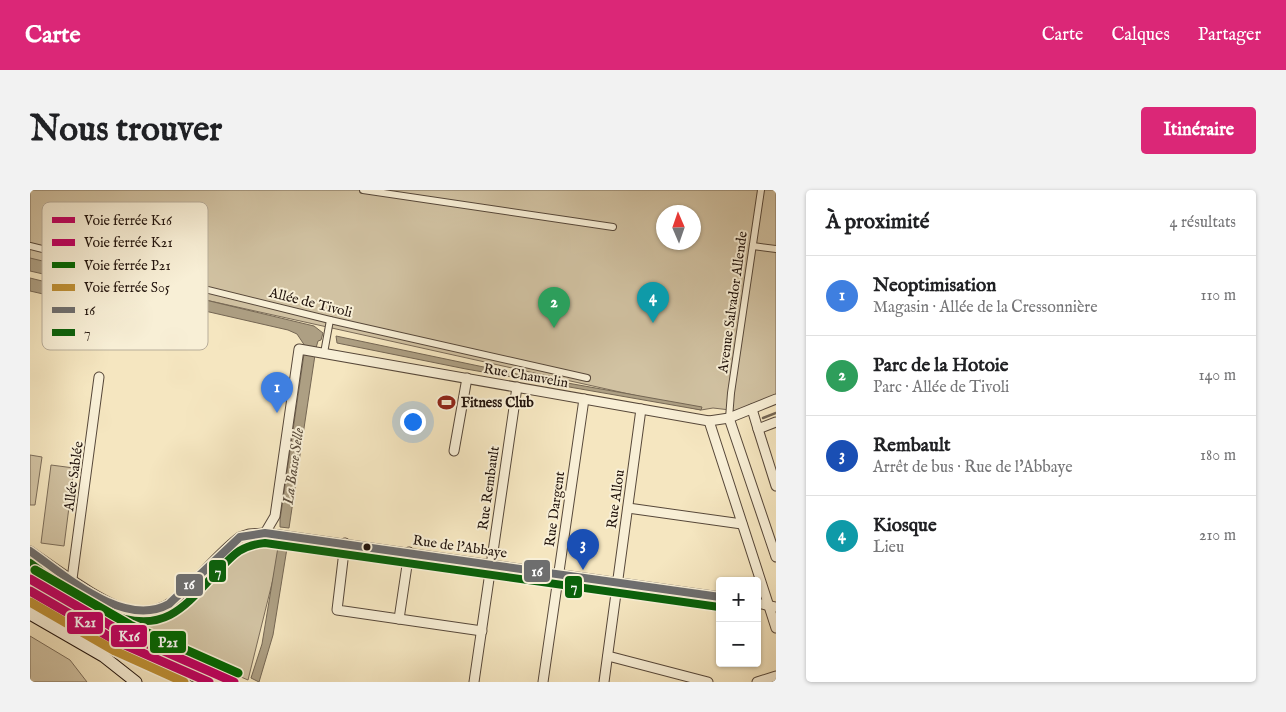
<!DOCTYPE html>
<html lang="fr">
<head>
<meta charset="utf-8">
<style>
	:root { --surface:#fff; --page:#f2f2f2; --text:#202124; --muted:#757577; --line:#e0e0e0; --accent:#db2777 }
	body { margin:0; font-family:"IM FELL English",serif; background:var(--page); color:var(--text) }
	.controls { position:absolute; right:15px; bottom:15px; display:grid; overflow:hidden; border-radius:5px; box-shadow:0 1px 4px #0004 }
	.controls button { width:45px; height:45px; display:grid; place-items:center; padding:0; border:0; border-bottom:1px solid var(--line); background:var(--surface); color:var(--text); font:25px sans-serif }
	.compass { position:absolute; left:626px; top:15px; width:45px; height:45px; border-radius:50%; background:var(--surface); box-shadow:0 1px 4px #0004; rotate:358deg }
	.you { position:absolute; left:382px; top:231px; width:18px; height:18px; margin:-12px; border:4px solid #fff; border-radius:50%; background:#1a73e8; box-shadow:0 0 0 8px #1a73e833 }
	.badge { display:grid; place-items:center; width:32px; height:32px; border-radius:50%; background:var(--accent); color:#fff; font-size:16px; font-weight:700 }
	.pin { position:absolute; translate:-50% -41px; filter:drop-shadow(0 1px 2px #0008) }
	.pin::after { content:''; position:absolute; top:26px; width:18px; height:15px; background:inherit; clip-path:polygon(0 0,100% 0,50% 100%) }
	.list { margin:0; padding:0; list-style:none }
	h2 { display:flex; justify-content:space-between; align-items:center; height:65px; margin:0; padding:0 20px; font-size:21px }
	h2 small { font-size:16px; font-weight:400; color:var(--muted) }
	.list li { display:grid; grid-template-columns:32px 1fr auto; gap:15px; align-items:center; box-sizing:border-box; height:80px; padding:0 20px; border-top:1px solid var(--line) }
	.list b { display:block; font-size:19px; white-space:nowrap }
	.list p { margin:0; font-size:16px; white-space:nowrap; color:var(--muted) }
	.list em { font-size:16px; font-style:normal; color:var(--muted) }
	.map { position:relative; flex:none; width:746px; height:492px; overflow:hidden; border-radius:5px }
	header { display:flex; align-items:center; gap:30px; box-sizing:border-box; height:70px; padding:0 25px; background:var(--accent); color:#fff }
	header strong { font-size:24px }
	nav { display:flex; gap:28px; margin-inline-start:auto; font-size:18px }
	.intro { display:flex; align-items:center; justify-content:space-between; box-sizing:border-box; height:120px; padding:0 30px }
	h1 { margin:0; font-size:35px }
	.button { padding:12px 22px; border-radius:5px; background:var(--accent); color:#fff; font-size:18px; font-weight:700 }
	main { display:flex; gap:30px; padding:0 30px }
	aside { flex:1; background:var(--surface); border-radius:5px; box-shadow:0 1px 4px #0004 }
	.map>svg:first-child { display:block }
</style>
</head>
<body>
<header>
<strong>Carte</strong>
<nav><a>Carte</a><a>Calques</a><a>Partager</a></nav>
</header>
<div class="intro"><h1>Nous trouver</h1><a class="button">Itinéraire</a></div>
<main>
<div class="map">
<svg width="746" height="492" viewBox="0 0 746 492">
	<rect width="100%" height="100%" fill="#f5e6c0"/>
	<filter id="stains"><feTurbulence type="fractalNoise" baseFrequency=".004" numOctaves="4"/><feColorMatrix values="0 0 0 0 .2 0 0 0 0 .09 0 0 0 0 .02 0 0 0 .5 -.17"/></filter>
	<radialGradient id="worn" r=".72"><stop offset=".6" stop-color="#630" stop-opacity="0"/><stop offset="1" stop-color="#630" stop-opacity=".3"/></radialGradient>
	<g fill="#d1c2a2" stroke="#7a6b58" fill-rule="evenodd">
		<path d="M 0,0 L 746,0 L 746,206 L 709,221 L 683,218 L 671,220 L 0,71 ZM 634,22 L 664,22 L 664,52 L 634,52 Z"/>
		<polygon points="0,265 12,267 5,315 0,315"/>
		<polygon points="21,275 44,278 34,356 11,353"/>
		<polygon points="226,350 252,353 218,490 101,440 104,433 120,431 134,426 209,358 218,351"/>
		<polygon points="0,446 40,470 57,492 0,492"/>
	</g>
	<g fill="#ad9f83" stroke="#756754">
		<polygon points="0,68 284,136 293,143 291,150 288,151 286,158 275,156 267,144 258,140 0,81"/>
		<polygon points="0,88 69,105 66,116 0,101"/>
		<polygon points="306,146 487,184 672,217 671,220 436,179 307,153"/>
		<polygon points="274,164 285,165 259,338 250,337 250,330"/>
		<polygon points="249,351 258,352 243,445 229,492 221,488 232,454"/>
	</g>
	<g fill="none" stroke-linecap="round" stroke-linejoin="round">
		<polyline stroke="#756754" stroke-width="2.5" points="733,228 746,223"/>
		<defs>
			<g id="pedestrian">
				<polyline points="333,0 583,37"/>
				<polyline points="0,56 300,130 557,188"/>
				<polyline points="723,56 746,59"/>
				<polyline points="294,163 300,130"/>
				<polyline points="699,228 701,203 731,0"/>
			</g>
			<g id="minor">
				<polyline points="722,219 728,239 746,232"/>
				<polyline points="699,228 746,367"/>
				<polyline points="679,231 746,438"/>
				<polyline points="728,239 746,296"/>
				<polyline points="424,261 437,188"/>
				<polyline points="598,318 712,334"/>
				<polyline points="235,343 245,326 269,159 679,231 699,228 746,209"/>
				<polyline points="315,353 307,420 452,441"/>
				<path d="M 0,361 C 26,379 77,418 107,422 C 119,423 133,419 143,411 C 167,392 185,366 210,347 L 219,344 L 235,343 L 690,407"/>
				<polyline points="42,389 69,187"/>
				<polyline points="727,413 746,417"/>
				<polyline points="369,429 379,362"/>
				<polyline points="578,466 678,492"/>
				<polyline points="444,492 487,197"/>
				<polyline points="513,492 554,209"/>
				<polyline points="574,492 611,219"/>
				<polyline points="727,492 746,486"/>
			</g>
			<polyline id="secondary" points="0,424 73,466 106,492"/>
		</defs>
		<use href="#pedestrian" stroke="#57483a" stroke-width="8"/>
		<use href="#minor" stroke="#57483a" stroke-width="11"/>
		<use href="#secondary" stroke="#22140d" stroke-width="13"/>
		<use href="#pedestrian" stroke="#f8efd6" stroke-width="6"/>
		<use href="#minor" stroke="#f8efd6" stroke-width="9"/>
		<use href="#secondary" stroke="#f8efd6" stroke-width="11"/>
		<defs>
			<polyline id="rail" points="0,406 91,457 168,492"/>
		</defs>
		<use href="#rail" stroke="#22140d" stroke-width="4.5"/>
		<use href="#rail" stroke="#f8efd6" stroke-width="2.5" stroke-dasharray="8" stroke-linecap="butt"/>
		<defs>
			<path id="bus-1" d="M 0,361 C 36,386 94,439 139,414 L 210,347 L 235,343 L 690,407"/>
			<path id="bus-2" d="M 0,373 C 36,399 94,449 140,425 C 159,415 173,396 188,381 C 203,365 211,355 235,353 L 689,417"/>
		</defs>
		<use href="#bus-1" stroke="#f8efd6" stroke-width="11"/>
		<use href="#bus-2" stroke="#f8efd6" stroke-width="11"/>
		<use href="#bus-1" stroke="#6e6e6e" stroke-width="8"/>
		<use href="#bus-2" stroke="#0b610b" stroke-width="8"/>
		<defs>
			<polyline id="rail-1" points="0,389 95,444 204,492"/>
			<polyline id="rail-2" points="0,401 90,453 179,492"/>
			<polyline id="rail-3" points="5,380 100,435 208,483"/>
			<polyline id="rail-4" points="0,412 85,461 154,492"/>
		</defs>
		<use href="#rail-1" stroke="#f8efd6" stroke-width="12"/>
		<use href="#rail-2" stroke="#f8efd6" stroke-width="12"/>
		<use href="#rail-3" stroke="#f8efd6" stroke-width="12"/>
		<use href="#rail-4" stroke="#f8efd6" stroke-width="12"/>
		<use href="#rail-1" stroke="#bf005f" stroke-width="9"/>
		<use href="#rail-2" stroke="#bf005f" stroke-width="9"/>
		<use href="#rail-3" stroke="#060" stroke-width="9"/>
		<use href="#rail-4" stroke="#be8f34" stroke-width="9"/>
	</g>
	<defs>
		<symbol id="stadium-bare" viewBox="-9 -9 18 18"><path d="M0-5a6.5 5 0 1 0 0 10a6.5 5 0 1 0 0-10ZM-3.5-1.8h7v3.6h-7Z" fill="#8f2418" stroke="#f8efd6" stroke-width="2.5" paint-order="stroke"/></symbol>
	</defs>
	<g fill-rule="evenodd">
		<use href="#stadium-bare" x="404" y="200" width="25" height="25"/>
	</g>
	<circle fill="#22140d" stroke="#f8efd6" stroke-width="2" cx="337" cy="357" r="4.5"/>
	<g text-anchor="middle" stroke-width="4" stroke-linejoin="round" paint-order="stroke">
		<g font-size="14" fill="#22140d" stroke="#f8efd6">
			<text transform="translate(281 112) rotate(14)" y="5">Allée de Tivoli</text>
			<text transform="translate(702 112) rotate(-82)" y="5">Avenue Salvador Allende</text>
			<text transform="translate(496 185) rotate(10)" y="5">Rue Chauvelin</text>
			<text transform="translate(43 286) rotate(-82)" y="5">Allée Sablée</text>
			<text transform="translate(458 298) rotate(-82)" y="5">Rue Rembault</text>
			<text transform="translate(585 309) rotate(-82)" y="5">Rue Allou</text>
			<text transform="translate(524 319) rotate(-82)" y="5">Rue Dargent</text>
			<text transform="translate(430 356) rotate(8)" y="5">Rue de l'Abbaye</text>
		</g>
		<g font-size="14" font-weight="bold" fill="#22140d" stroke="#f8efd6" text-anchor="start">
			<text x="431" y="217">Fitness Club</text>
		</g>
		<g font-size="15" font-style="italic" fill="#5a4c3c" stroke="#f8efd6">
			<text transform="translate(263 276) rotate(-82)" y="5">La Basse Selle</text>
		</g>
	</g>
	<rect x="12" y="12" width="166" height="148" rx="8" fill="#f8efd6" stroke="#b8ad9a" stroke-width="1"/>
	<rect x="22" y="27" width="23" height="6" fill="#bf005f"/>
	<rect x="22" y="49" width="23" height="7" fill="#bf005f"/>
	<rect x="22" y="72" width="23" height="6" fill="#060"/>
	<rect x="22" y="94" width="23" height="7" fill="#be8f34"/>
	<rect x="22" y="117" width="23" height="6" fill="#6e6e6e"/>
	<rect x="22" y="139" width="23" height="7" fill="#0b610b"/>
	<g font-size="14" fill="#22140d">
		<text x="54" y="35">Voie ferrée K16</text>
		<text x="54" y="57">Voie ferrée K21</text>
		<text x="54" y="80">Voie ferrée P21</text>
		<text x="54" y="102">Voie ferrée S05</text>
		<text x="54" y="125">16</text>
		<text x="54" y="147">7</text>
	</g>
	<g stroke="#f8efd6" stroke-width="2">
		<rect x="493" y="369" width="28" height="24" rx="5" fill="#6e6e6e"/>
		<rect x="178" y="369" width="19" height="24" rx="5" fill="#0b610b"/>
		<rect x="145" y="383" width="29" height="24" rx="5" fill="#6e6e6e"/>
		<rect x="534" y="385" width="19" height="24" rx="5" fill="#0b610b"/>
		<rect x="36" y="421" width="38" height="24" rx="5" fill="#bf005f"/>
		<rect x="80" y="434" width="38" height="24" rx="5" fill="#bf005f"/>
		<rect x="119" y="440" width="38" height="24" rx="5" fill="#060"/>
	</g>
	<g font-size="14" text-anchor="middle" font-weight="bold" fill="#fff">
		<text x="507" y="386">16</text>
		<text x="188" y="386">7</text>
		<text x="159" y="399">16</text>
		<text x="544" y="401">7</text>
		<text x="55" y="437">K21</text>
		<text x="99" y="451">K16</text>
		<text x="138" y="457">P21</text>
	</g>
	<rect width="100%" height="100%" filter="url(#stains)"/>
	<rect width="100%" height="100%" fill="url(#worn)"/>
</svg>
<div class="controls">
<button>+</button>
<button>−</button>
</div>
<svg class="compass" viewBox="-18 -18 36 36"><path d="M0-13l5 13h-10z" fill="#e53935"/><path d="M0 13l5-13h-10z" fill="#757577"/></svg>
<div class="you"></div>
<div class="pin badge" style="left:247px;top:223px;background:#3f7fe0">1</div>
<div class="pin badge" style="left:524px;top:138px;background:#2e9e5b">2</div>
<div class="pin badge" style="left:553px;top:380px;background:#1a4fb4">3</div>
<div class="pin badge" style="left:623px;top:133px;background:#0f9aa8">4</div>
</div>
<aside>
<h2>À proximité<small>4 résultats</small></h2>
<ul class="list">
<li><span class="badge" style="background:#3f7fe0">1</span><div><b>Neoptimisation</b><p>Magasin · Allée de la Cressonnière</p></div><em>110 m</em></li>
<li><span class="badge" style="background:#2e9e5b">2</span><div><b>Parc de la Hotoie</b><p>Parc · Allée de Tivoli</p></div><em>140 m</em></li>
<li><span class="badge" style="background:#1a4fb4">3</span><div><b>Rembault</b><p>Arrêt de bus · Rue de l'Abbaye</p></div><em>180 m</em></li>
<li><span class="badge" style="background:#0f9aa8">4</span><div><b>Kiosque</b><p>Lieu</p></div><em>210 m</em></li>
</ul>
</aside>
</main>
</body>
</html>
